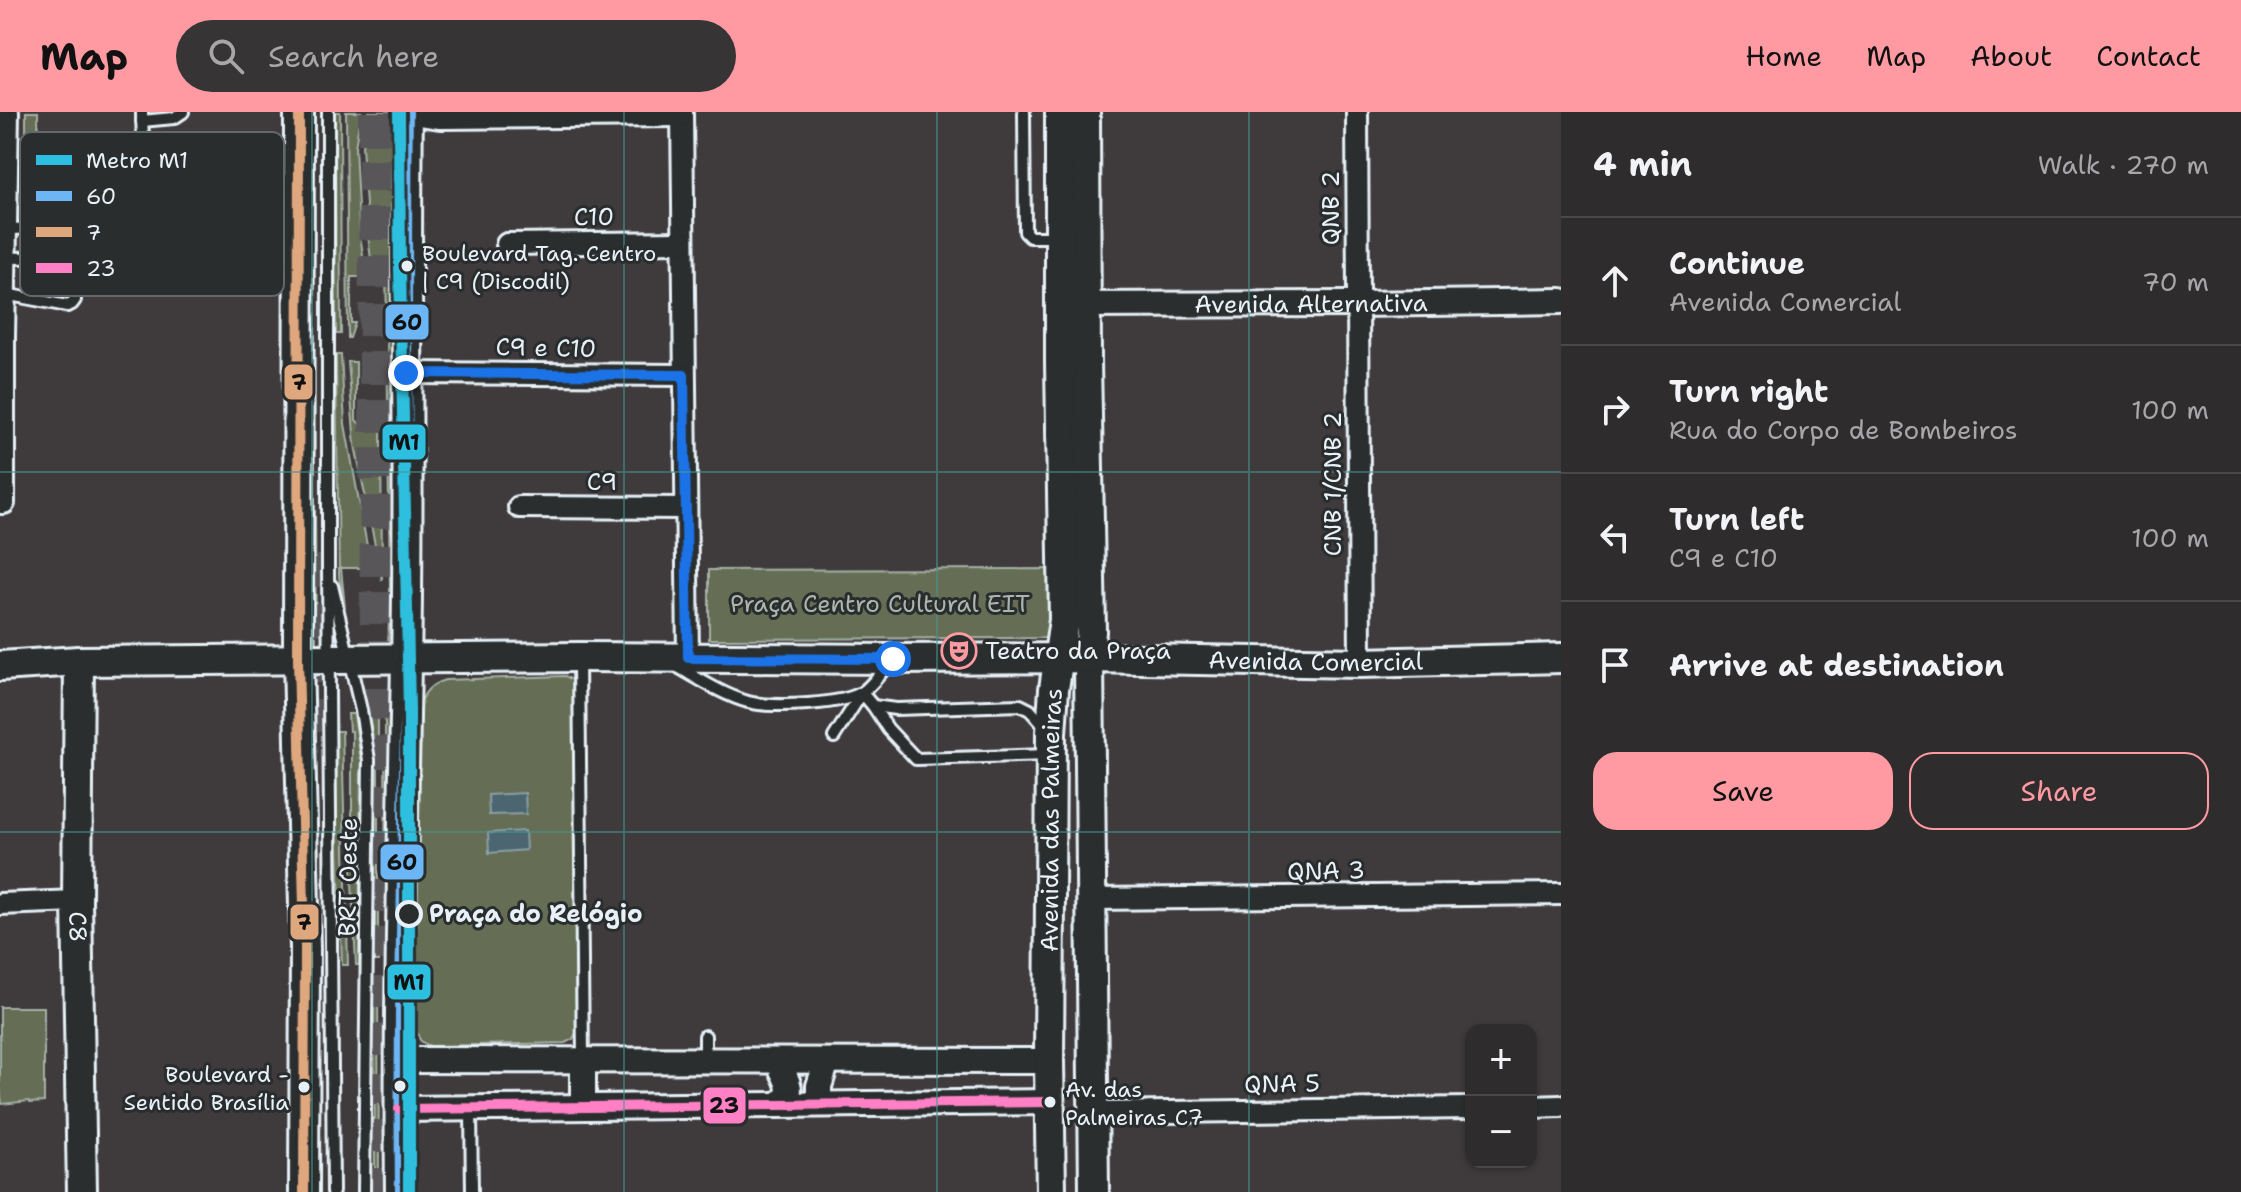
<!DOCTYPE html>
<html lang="en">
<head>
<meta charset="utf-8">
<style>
	:root { --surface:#2f2c2d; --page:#373435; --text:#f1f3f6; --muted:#a7a7aa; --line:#4a4849; --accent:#ff9aa2 }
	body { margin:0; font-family:"Shantell Sans",sans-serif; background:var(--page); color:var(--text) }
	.controls { position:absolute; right:24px; bottom:24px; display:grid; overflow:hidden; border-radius:16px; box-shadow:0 2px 6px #0004 }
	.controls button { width:72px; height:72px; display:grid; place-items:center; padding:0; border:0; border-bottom:2px solid var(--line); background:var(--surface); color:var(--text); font:40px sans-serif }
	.stop { position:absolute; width:24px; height:24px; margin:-18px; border:6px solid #1a73e8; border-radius:50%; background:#fff }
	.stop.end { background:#1a73e8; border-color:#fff; box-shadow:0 2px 8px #0008 }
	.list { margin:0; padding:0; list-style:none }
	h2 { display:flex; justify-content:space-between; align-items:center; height:104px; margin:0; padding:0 32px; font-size:34px }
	h2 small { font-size:26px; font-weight:400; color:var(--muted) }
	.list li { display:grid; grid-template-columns:52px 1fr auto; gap:24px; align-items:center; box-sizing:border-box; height:128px; padding:0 32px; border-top:2px solid var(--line) }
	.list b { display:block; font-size:30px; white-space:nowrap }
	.list p { margin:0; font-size:26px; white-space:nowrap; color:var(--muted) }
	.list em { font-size:26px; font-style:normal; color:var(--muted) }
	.actions { display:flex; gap:16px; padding:24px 32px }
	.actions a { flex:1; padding:18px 0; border:2px solid var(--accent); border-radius:24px; text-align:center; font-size:28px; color:var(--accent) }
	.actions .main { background:var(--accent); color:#111 }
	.icon { flex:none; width:44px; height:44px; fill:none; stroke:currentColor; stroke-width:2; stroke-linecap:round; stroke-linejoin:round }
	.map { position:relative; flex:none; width:1561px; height:1080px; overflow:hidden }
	header { display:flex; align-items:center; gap:48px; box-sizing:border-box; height:112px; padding:0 40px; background:var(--accent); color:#111 }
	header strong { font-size:38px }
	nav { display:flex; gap:44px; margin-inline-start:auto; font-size:28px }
	.search { width:560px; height:72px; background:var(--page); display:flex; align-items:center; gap:20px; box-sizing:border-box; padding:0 28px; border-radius:44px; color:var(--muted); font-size:30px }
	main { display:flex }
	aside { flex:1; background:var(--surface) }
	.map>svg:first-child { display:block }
</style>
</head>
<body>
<header>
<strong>Map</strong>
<div class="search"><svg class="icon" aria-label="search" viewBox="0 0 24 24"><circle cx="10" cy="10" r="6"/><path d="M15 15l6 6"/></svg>Search here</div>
<nav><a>Home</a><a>Map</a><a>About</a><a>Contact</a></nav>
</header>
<main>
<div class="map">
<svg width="1561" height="1080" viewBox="0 0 1561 1080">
	<rect width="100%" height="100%" fill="#3f3b3c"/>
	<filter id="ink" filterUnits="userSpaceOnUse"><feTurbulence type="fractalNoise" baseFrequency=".0125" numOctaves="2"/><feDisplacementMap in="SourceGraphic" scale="16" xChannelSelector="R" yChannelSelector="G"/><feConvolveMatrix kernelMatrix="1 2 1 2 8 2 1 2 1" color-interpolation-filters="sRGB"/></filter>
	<g filter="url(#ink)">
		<g fill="#656e54" stroke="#a6b0a6" stroke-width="2">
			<polygon points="26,0 38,0 39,68 26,68"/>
			<polygon points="335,0 340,0 341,222 336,222"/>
			<polygon points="346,0 361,0 355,35 359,115 366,165 351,165 351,211 355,211 350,226 348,226"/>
			<polygon points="369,0 391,0 392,292 388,292 387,226 385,211 387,210 386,165 373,165 368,123 362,34"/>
			<polygon points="311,241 314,241 316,537 306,536"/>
			<polygon points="336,243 341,243 345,312 371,456 341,456 345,496 339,465"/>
			<polygon points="348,250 356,250 356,308 364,316 381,315 382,468 355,333"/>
			<polygon points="388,315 392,315 393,535 388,535 390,479"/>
			<polygon points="1052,457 1051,526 709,527 709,458"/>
			<path d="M 565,564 L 572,568 L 574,575 L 576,921 L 573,927 L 565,931 L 431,934 C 421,931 418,928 417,918 L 417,603 C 421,586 426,573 445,568 Z"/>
			<polygon points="348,602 354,602 361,649 359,853 356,853 352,771 352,619 349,619"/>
			<polygon points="369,606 378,606 378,849 375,849 375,637"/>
			<polygon points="384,606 389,606 389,851 386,851 385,611"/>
			<polygon points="334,619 342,619 348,853 342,853"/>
			<polygon points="374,870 378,870 379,1059 375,1062"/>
			<polygon points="0,895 44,895 44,990 30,991 29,989 2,992 0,976"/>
		</g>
		<g fill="#4c6670" stroke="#8a9ea6" stroke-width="2">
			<polygon points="525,681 526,702 489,703 488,683"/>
			<polygon points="525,719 526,738 489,741 488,721"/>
		</g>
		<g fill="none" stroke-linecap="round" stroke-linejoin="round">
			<g stroke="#585658" stroke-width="32" stroke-dasharray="32 16" stroke-linecap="butt">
				<polyline points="374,0 378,1080"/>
				<polyline points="312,443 313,621"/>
			</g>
			<defs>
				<g id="service">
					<polyline points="328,0 328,455 333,1080"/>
					<polyline points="1024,0 1025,120 1030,125 1058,125"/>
					<polyline points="142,9 174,6 183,0"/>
					<path d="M 7,117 L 134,114 L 141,111 C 149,89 142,27 142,0"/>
					<polyline points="5,182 67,194 72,192 75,188 73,148 71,145 7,146"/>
					<polyline points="332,474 361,598 369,648 364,1080"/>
					<polyline points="579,547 583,947"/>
					<path d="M 676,554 C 699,567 723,583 748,590 C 771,596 846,593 864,579 C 873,572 881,560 889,552"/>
					<polyline points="873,594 888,617 916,647 1049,643"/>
					<polyline points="834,625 862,581 873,594 896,597 1020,593 1030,598 1045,615"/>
					<polyline points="705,948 705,924"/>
					<polyline points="471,998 472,1080"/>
				</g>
				<g id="minor">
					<polyline points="682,0 688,546"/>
					<polyline points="1357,0 1360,551"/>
					<polyline points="408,1 440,6 682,4"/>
					<polyline points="507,132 683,130"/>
					<polyline points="406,261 684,263"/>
					<polyline points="0,391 4,391 4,225 8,0"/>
					<polyline points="519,395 685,396"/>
					<polyline points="1092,787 1561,782"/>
					<polyline points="0,792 77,789"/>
					<polyline points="1531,995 1561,994"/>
					<polyline points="1093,1001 1471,996"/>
				</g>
				<g id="tertiary">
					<path id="s1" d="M 1067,193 L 1358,192 L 1561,189"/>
					<polyline points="399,948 1049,949"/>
					<polyline points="583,949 583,995"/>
					<polyline points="824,992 819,987 819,974 827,949"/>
					<path d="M 777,993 C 799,980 785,967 778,949"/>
					<polyline points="399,997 1050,990"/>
				</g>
				<g id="secondary">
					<polyline points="299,0 298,547 305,836 304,1080"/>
					<polyline points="1085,0 1086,249 1091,519 1089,546 1094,1080"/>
					<path id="s2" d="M 79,549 L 77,789 L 82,1080"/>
					<path id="s3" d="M 0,554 L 79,549 L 579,545 L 893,547 L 1089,546 L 1360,551 L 1561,546"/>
					<path d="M 400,1080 C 398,903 403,726 406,549 C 410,366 405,183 408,0"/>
					<path id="s4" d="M 1051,1080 L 1049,949 L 1051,621 L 1054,577 L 1064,508 L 1060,250 L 1060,0"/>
				</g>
			</defs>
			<use href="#service" stroke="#e8f1f8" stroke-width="16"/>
			<use href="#minor" stroke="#e8f1f8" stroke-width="26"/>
			<use href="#tertiary" stroke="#e8f1f8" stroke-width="30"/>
			<use href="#secondary" stroke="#e8f1f8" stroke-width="34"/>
			<use href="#service" stroke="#2a2d2e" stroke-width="10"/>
			<use href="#minor" stroke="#2a2d2e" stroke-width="20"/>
			<use href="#tertiary" stroke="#2a2d2e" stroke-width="24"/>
			<use href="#secondary" stroke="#2a2d2e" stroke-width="28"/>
			<defs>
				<path id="bus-1" d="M 400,1080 C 398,903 403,726 406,549 C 410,366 405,183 408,0"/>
				<polyline id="bus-2" points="299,0 298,547 305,836 304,1080"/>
				<polyline id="bus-3" points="399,997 1050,990"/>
			</defs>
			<use href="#bus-1" stroke="#2a2d2e" stroke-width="16"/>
			<use href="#bus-2" stroke="#2a2d2e" stroke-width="16"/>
			<use href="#bus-3" stroke="#2a2d2e" stroke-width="16"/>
			<use href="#bus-1" stroke="#6db6f5" stroke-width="10"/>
			<use href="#bus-2" stroke="#dfa77e" stroke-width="10"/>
			<use href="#bus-3" stroke="#ff80c5" stroke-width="10"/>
			<defs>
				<polyline id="metro-1" points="399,0 400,155 409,597 409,1080"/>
			</defs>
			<use href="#metro-1" stroke="#2a2d2e" stroke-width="18"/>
			<use href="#metro-1" stroke="#2dbfdf" stroke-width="12"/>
		</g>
	</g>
	<g fill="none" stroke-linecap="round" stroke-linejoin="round" filter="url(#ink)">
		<polyline stroke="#1a73e8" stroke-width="10" points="406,261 684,263 688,546 893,547"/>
	</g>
	<path fill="none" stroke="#459590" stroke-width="2" stroke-opacity="0.55" d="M 312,0 L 312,1080M 624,0 L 624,1080M 937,0 L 937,1080M 1249,0 L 1249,1080M 0,360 L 1561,360M 0,720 L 1561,720"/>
	<defs>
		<symbol id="theatre-ring" viewBox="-11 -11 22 22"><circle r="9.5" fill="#2a2d2e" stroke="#ff9aa2" stroke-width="1.5"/><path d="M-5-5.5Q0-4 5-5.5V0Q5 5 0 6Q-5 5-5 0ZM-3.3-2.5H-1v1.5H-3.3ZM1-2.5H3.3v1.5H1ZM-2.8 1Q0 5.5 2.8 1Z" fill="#ff9aa2"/></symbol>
	</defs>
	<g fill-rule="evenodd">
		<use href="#theatre-ring" x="939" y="519" width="40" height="40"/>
	</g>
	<g fill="#e8f1f8" stroke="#2a2d2e" stroke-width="3">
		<circle cx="407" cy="154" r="7"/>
		<circle cx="400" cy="974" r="7"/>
		<circle cx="304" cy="975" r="7"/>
		<circle cx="1050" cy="990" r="7"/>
	</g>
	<circle fill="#2a2d2e" stroke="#e8f1f8" stroke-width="4" cx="409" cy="802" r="12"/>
	<g text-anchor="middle" stroke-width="6" stroke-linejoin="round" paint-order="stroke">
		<g font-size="22" fill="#e8f1f8" stroke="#2a2d2e" text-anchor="start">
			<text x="422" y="149">Boulevard Tag. Centro<tspan x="422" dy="28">| C9 (Discodil)</tspan></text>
			<text x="289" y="970" text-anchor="end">Boulevard -<tspan x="289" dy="28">Sentido Brasília</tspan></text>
			<text x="1065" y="985">Av. das<tspan x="1065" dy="28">Palmeiras C7</tspan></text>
		</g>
		<g font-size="24" fill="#e8f1f8" stroke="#2a2d2e">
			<text transform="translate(1331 96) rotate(-90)" y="8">QNB 2</text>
			<text transform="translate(594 105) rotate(-1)" y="8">C10</text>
			<text dy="8" stroke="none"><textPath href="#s1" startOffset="244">Avenida Alternativa</textPath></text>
			<text transform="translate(546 236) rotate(1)" y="8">C9 e C10</text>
			<text x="602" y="378">C9</text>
			<text transform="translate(1333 372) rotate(-90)" y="8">CNB 1/CNB 2</text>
			<text dy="8" stroke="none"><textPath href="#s3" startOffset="1316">Avenida Comercial</textPath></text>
			<text dy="8" stroke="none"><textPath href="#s4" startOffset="372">Avenida das Palmeiras</textPath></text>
			<text transform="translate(1326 759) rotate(-1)" y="8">QNA 3</text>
			<text transform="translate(348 765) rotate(-89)" y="8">BRT Oeste</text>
			<text dy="8" stroke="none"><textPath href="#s2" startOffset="266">C8</textPath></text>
			<text transform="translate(1282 972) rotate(-1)" y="8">QNA 5</text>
		</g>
		<g font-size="24" fill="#adb6ae" stroke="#2a2d2e">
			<text x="880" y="500">Praça Centro Cultural EIT</text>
		</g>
		<g font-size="24" fill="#e8f1f8" stroke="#2a2d2e" text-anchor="start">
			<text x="985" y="547">Teatro da Praça</text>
		</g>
		<g font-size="24" font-weight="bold" fill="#e8f1f8" stroke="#2a2d2e" text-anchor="start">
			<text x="429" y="810">Praça do Relógio</text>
		</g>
	</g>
	<rect x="20" y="20" width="264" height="164" rx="12" fill="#2a2d2e" stroke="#63686b" stroke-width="2"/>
	<rect x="36" y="43" width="36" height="10" fill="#2dbfdf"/>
	<rect x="36" y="79" width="36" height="10" fill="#6db6f5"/>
	<rect x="36" y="115" width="36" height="10" fill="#dfa77e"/>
	<rect x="36" y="151" width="36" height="10" fill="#ff80c5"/>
	<g font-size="22" fill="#e8f1f8">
		<text x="86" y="56">Metro M1</text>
		<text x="86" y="92">60</text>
		<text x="86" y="128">7</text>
		<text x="86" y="164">23</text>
	</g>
	<g stroke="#2a2d2e" stroke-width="3">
		<rect x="384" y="191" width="46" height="38" rx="8" fill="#6db6f5"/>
		<rect x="283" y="251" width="31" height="38" rx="8" fill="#dfa77e"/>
		<rect x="381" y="311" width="46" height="38" rx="8" fill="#2dbfdf"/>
		<rect x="379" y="731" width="46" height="38" rx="8" fill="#6db6f5"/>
		<rect x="289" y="791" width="31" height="38" rx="8" fill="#dfa77e"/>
		<rect x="386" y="851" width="46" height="38" rx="8" fill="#2dbfdf"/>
		<rect x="702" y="974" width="45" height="39" rx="8" fill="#ff80c5"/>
	</g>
	<g font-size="22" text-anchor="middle" font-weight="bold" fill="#111">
		<text x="407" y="218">60</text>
		<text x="299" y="278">7</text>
		<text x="404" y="338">M1</text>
		<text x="402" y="758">60</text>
		<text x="304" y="818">7</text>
		<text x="409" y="878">M1</text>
		<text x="724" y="1001">23</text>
	</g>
</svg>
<div class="controls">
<button>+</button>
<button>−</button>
</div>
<div class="stop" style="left:893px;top:547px"></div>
<div class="stop end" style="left:406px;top:261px"></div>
</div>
<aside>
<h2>4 min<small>Walk · 270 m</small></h2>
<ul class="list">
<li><svg class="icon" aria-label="ahead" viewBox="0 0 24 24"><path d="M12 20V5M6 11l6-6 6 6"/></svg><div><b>Continue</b><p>Avenida Comercial</p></div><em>70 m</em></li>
<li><svg class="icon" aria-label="right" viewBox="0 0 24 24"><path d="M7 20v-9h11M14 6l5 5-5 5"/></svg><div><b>Turn right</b><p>Rua do Corpo de Bombeiros</p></div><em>100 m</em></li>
<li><svg class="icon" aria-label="left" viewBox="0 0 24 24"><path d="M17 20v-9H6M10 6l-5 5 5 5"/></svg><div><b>Turn left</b><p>C9 e C10</p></div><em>100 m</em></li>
<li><svg class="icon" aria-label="arrive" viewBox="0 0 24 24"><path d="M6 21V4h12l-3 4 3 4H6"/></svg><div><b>Arrive at destination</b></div></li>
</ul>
<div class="actions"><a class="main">Save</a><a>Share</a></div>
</aside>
</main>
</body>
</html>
